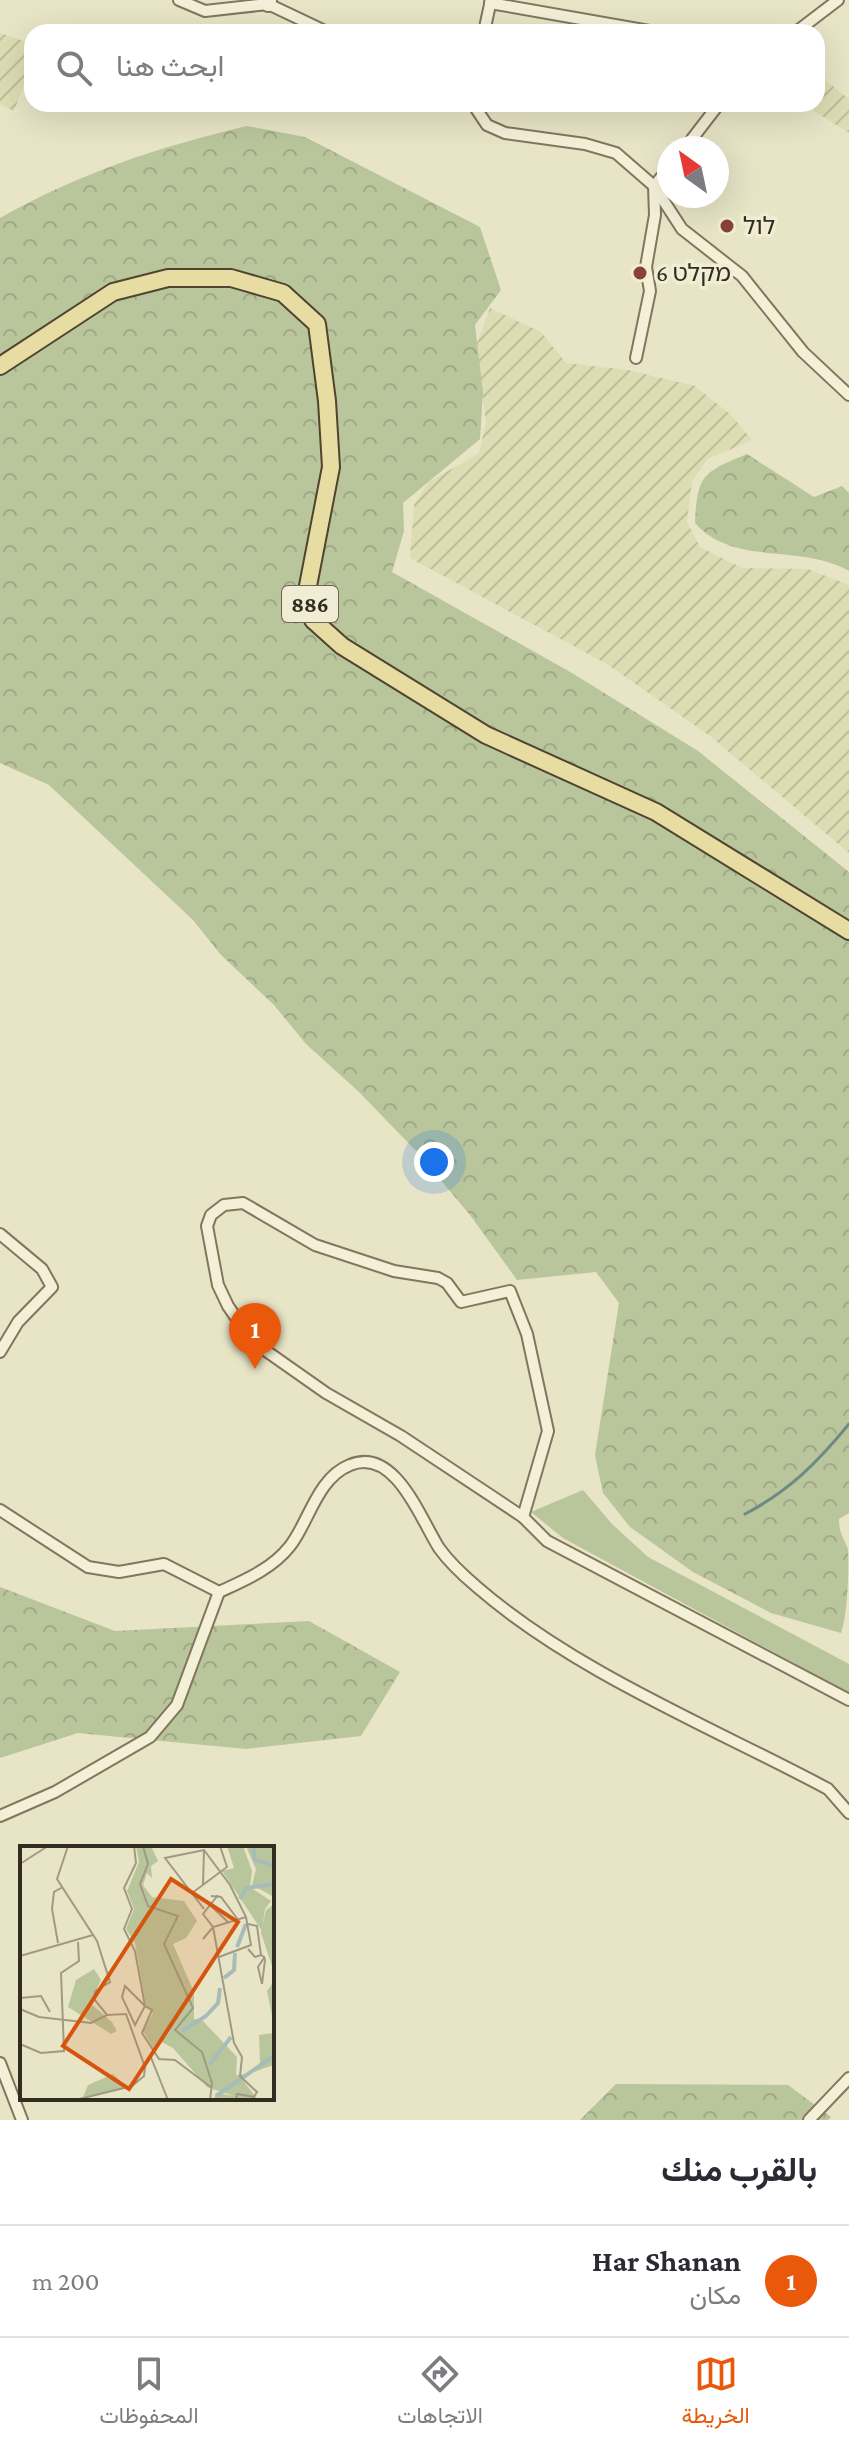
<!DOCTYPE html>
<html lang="ar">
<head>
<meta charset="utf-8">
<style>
	:root { --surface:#fff; --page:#f2f2f3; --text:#2b2b33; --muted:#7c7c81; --line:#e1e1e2; --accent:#ea580c }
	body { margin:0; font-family:"Crimson Pro",Vazirmatn,"Noto Sans Hebrew",serif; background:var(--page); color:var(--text); direction:rtl }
	.compass { position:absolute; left:657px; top:136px; width:72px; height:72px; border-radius:50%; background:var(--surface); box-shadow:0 8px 32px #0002; rotate:327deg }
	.you { position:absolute; left:434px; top:1162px; width:28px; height:28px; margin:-20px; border:6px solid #fff; border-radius:50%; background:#1a73e8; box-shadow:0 0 0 12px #1a73e833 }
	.badge { display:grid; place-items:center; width:52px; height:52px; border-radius:50%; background:var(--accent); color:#fff; font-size:26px; font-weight:700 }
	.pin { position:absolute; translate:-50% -66px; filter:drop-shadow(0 2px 4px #0008) }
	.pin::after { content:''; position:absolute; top:42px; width:28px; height:24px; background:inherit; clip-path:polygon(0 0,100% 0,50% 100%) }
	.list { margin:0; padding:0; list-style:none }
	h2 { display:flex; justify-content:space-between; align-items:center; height:104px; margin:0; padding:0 32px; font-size:34px }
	h2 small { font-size:26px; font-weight:400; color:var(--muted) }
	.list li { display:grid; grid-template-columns:52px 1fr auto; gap:24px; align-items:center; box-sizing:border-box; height:112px; padding:0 32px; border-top:2px solid var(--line) }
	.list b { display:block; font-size:30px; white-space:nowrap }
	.list p { margin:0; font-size:26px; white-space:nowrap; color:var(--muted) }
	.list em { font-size:26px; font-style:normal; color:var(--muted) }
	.icon { flex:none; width:44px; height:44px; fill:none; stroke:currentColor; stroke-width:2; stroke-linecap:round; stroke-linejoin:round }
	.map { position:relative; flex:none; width:849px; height:2120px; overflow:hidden; direction:ltr }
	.search { position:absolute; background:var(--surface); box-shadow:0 8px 32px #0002; left:24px; right:24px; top:24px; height:88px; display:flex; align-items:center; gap:20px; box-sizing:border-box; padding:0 28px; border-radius:24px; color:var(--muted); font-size:30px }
	.sheet { height:216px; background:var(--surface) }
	nav { display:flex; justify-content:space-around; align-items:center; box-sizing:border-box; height:112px; border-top:2px solid var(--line); background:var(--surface); font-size:22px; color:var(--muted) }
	nav a { display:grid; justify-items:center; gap:4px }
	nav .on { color:var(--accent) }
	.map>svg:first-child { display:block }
</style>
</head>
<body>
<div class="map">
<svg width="849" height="2120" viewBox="0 0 849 2120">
	<defs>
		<pattern id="farmland-furrows" width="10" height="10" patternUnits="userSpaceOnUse" patternTransform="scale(2)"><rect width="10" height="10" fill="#ddddb4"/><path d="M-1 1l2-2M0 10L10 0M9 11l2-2" fill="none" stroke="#bebe9a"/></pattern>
		<pattern id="forest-crowns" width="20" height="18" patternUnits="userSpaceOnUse" patternTransform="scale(2)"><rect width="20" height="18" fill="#b9c59b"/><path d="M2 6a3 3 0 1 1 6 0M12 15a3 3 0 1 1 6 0" fill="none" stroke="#a0a985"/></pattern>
	</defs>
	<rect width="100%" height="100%" fill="#e8e4c6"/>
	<g fill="url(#farmland-furrows)">
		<polygon points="0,33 32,44 32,64 14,111 0,104"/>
		<polygon points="825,80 849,99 849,133 814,111 817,86"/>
		<polygon points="490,308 541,332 566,363 628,370 695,386 730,414 752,440 708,459 692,481 687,522 700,547 742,568 808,569 849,585 849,853 710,736 607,664 410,558 414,505 429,482 479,453 486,423 476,346"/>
	</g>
	<polygon fill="#b9c59b" points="583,1490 612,1524 648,1557 849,1664 849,1693 563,1538 531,1512"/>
	<g fill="url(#forest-crowns)">
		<path d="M 247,126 L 305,137 L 480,227 L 501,290 L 475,325 L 483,392 L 480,439 L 403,503 L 404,531 L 392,572 L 572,673 L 698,751 L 849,872 L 849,1513 L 839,1519 C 839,1533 843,1536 848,1549 C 849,1567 848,1614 841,1633 L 771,1613 L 693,1572 L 630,1527 L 603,1493 L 595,1455 L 619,1303 L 596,1272 L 517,1280 L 470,1215 L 418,1153 L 358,1091 L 306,1044 L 274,1005 L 221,955 L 193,920 L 49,785 L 0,763 L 0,218 C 80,173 158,147 247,126 Z"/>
		<path d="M 747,454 L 814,497 L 842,486 L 849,493 L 849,571 C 801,543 734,567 695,523 C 697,475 703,472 747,454 Z"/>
		<polygon points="0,1587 115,1631 309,1621 400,1672 361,1736 246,1749 78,1733 0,1758"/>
		<polygon points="616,2084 788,2085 831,2117 828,2120 580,2120"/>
	</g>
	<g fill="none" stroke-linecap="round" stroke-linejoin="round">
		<path stroke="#6f8987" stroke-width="3" d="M 745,1514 C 789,1491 818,1462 849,1424"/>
		<defs>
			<g id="minor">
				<polyline points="179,0 205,11 268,4 327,32"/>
				<polyline points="490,3 655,32"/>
				<polyline points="484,32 491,0"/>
				<polyline points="796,32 838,0"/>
				<polyline points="473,104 487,125 505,133 585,144 616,153 654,186 682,229 742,276 803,352 849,395"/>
				<polyline points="685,148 719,104"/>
				<polyline points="636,358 650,291 646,267 655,215 654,186 669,168"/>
				<polygon points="243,1203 315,1245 394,1271 438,1278 447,1283 461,1302 510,1291 527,1334 548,1431 523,1517 401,1436 326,1393 252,1341 228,1306 218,1285 207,1226 211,1215 224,1205"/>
				<polyline points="0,1234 42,1269 52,1287 18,1322 0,1352"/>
				<path d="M 0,1510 L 88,1567 L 119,1572 L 164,1564 L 219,1592 C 245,1580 272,1569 290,1546 C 309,1522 317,1478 350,1465 C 395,1446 421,1520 439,1548 C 449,1562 464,1576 477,1587 C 575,1672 714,1728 828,1789 L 849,1813"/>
				<polyline points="523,1517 547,1541 849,1700"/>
				<polyline points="0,1816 55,1792 150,1737 177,1705 219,1592"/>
				<polyline points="0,2063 22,2120"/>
				<polyline points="809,2120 849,2078"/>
			</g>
			<polyline id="tertiary" points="268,4 269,0"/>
			<polyline id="primary" points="0,366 113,292 168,278 231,278 283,293 317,324 327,401 331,467 307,591 313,620 342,646 486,735 656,812 849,931"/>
		</defs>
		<use href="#minor" stroke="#81765e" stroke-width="14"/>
		<use href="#tertiary" stroke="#81765e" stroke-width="18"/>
		<use href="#primary" stroke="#4f4431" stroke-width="20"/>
		<use href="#minor" stroke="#f4f0d8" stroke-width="10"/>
		<use href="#tertiary" stroke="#f4f0d8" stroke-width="14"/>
		<use href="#primary" stroke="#e7dda2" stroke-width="16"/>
	</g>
	<g fill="#894235" stroke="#f1edd4" stroke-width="3">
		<circle cx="727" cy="226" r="8"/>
		<circle cx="640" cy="273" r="8"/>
	</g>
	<g text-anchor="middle" stroke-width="7" stroke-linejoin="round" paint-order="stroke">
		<rect fill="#f1edd4" stroke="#6c6656" stroke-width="2" x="282" y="586" width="56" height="36" rx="6"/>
		<g font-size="22" font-weight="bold" fill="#332c20">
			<text x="310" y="612">886</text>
		</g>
		<g font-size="24" fill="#332c20" stroke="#f1edd4" text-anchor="start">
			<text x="743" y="234">לול</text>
			<text x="656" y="281">מקלט 6</text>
		</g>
	</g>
	<g transform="translate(20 1846)">
		<rect width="254" height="254" fill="#e8e4c6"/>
		<path d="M 254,58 L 254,180 L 247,145 L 254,135 L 253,123 L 241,87 L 246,64 ZM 254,187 L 254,219 L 230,227 L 240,217 L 239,189 Z" fill="#b9c59b"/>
		<path d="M 116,0 L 131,0 L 138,15 L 131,20 L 132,32 L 127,27 L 123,39 L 132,51 L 164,55 L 177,75 L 166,92 L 153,98 L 174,146 L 174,173 L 182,174 L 217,211 L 216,229 L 228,228 L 222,233 L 238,254 L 193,254 L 197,247 L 214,250 L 187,241 L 153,202 L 140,195 L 134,204 L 123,185 L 133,167 L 126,160 L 115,97 L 106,83 L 114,63 L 107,45 L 119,16 ZM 207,0 L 223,0 L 232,25 L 230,41 L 251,55 L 245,63 L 242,85 L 202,25 L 214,22 ZM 226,0 L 254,0 L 254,51 L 232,39 L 236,23 ZM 74,123 L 81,134 L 70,157 L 92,176 L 97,185 L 91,188 L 48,161 L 56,134 ZM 93,228 L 108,242 L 63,251 L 68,239 Z" fill="#b9c59b"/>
		<path fill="none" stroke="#a7bcb9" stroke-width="4" d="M 233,0 L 235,14 L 254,20M 220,53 L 226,42 L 254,38M 217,101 L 226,78M 204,132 L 214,124 L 215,107M 162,185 L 186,170 L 198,157 L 200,142M 190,218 L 211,191M 196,250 L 254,210"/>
		<path fill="none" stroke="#a09a84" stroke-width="2" d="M 48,0 L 37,33 L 77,95 L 90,136 L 75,145 L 74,153 L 87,169 L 106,168 L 125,221 L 124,230 L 112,240 L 55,254M 114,0 L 116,17 L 104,42 L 112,63 L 104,83 L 115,105 L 125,160 L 132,164 L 122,187 L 139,213 L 155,214 L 192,242M 123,0 L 128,18 L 120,38 L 128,60 L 158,70 L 144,98 L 173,162 L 155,184 L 182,206 L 192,237 L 190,254M 0,18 L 28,0M 183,39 L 184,4M 172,47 L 207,21 L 200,0M 198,49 L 183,68 L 193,81 L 214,197 L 222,211 L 220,230 L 237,246 L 234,251 L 217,248 L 216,254M 191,50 L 201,51 L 219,75M 189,58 L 208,76M 184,63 L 145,12 L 184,4 L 210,39 L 226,71 L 231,99 L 199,111M 228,78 L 237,80 L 241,109M 183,93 L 193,81 L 226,71M 38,97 L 32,63 L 34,46 L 43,41M 228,103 L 235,111 L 241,109 L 244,111 L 245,114 L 242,138 L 238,121 L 244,112M 0,110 L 73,89M 105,140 L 125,160 L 115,179 L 102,151 ZM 0,152 L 21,150 L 30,166M 0,163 L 19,171 L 71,177 L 87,169M 0,198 L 21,207 L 44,205 L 41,127 L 59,115 L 58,96M 130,209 L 148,254"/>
		<path fill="#d6540e" fill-opacity="0.15" stroke="#d6540e" stroke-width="4" d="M 151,33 L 218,76 L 109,243 L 43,200 Z"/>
		<rect width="254" height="254" fill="none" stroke="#332c20" stroke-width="4"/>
	</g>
</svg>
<svg class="compass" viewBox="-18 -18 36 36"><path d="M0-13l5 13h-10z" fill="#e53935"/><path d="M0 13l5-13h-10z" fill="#7c7c81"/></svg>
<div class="you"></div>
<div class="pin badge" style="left:255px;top:1369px">1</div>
<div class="search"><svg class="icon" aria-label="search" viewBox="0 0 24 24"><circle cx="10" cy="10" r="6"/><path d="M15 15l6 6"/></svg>ابحث هنا</div>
</div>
<section class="sheet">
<h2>بالقرب منك<small></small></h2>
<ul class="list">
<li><span class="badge">1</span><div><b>Har Shanan</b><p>مكان</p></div><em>200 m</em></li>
</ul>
</section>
<nav>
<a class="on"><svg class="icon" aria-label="map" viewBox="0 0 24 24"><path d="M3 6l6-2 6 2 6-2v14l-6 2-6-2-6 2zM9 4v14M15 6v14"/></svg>الخريطة</a>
<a><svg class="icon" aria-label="directions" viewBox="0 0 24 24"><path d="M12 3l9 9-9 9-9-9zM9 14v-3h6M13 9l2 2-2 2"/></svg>الاتجاهات</a>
<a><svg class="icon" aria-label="saved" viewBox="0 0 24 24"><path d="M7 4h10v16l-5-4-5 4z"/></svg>المحفوظات</a>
</nav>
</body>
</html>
